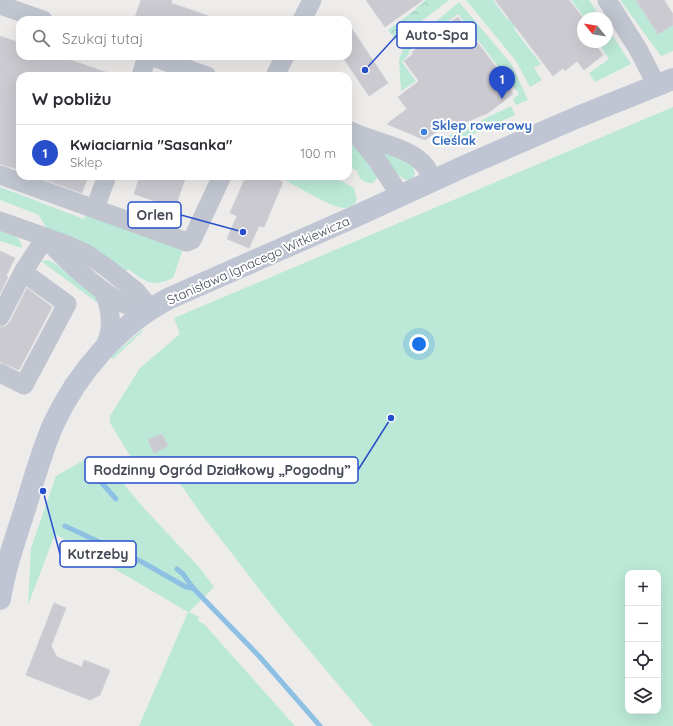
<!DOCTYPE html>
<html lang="pl">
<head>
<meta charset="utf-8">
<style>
	:root { --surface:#fff; --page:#f7f7f7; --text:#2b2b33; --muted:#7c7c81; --line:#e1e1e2; --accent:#284fcb }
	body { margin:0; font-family:Quicksand,sans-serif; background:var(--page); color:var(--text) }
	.controls { position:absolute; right:12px; bottom:12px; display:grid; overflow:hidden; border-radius:8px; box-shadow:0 4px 16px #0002 }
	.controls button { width:36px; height:36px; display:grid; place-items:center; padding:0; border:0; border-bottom:1px solid var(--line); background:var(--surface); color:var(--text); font:20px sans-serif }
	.compass { position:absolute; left:577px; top:12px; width:36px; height:36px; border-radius:50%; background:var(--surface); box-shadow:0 4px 16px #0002; rotate:300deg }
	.you { position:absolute; left:419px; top:344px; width:14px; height:14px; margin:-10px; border:3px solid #fff; border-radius:50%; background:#1a73e8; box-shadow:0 0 0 6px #1a73e833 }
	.badge { display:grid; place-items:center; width:26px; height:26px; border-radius:50%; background:var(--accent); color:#fff; font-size:13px; font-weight:700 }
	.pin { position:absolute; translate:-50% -33px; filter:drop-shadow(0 1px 2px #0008) }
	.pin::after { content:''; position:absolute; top:21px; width:14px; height:12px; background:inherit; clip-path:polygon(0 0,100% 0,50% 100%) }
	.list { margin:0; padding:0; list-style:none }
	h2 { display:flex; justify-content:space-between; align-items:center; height:52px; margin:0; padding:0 16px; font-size:17px }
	h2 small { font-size:13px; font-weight:400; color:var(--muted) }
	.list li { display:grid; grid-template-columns:26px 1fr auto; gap:12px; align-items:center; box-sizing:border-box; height:56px; padding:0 16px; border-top:1px solid var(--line) }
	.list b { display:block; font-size:15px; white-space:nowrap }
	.list p { margin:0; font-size:13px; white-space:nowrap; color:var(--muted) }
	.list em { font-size:13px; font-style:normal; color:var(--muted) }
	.icon { flex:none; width:22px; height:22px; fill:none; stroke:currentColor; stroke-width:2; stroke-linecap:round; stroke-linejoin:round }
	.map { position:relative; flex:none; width:673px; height:726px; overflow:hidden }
	.search { position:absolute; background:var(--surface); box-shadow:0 4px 16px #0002; left:16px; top:16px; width:336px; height:44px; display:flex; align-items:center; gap:10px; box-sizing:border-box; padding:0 14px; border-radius:12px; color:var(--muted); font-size:15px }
	.panel { position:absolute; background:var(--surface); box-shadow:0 4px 16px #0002; left:16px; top:72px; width:336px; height:108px; border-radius:12px }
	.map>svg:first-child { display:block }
</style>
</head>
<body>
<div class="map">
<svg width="673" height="726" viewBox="0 0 673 726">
	<defs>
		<pattern id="park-crowns" width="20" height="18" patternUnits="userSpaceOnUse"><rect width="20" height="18" fill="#bce9d7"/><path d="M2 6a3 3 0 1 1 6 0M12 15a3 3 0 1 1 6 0" fill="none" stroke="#a3c9bb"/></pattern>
	</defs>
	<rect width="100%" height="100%" fill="#eeeceb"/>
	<g fill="#bce9d7" fill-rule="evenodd">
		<polygon points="426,0 449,0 424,19 416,8"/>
		<polygon points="466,0 493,0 507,19 518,11 525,20 514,29 541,64 534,68 542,80 530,87 516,61"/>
		<polygon points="571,0 589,0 601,18 585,18"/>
		<polygon points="620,0 636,0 658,34 673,25 673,51 661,56"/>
		<polygon points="459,2 512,65 528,100 516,105 513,99 519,94 458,14 408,52 410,53 402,62 416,81 401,91 399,60 403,49"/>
		<polygon points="607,27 631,64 595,82 589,73 609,59 598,42 607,42"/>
		<polygon points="511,106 515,115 448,146 432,144"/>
		<path d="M 673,107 L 673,726 L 373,726 L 277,612 L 202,515 L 166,464 L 141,474 L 110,423 L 110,416 L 140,368 L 180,334 L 174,318 ZM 628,573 L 658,573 L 658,711 L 628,711 Z"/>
		<polygon points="348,139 357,146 378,176 373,183 368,183 360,179 357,171 348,166"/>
		<polygon points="380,149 412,164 415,173 413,179 407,181 396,173"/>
		<path d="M 282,176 L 333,176 L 354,188 L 357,200 C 355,205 350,208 344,208 C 332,208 299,187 286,181 Z"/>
		<path d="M 0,187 L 84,219 L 87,211 L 183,249 L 173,278 C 152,288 146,282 128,269 L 123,275 L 46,228 L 39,215 L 0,200 Z"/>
		<path d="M 0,231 C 10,234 21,235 22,248 L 0,241 Z"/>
		<polygon points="48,260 56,264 96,295 99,304 41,261"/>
		<polygon points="143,329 142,332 113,359 111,357"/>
		<polygon points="84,460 111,469 143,507 199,567 214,587 189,612 199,617 198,621 204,624 295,726 139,726 188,612 55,534 28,605 31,548 56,476"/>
	</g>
	<polygon fill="url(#park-crowns)" points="428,0 436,10 396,40 388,30"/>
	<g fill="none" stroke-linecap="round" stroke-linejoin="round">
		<g stroke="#8dc0e3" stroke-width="5">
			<polyline points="93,473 116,499"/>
			<polyline points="65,526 142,562 186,587 193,588"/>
			<polyline points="177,569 183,574 193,588 259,656 320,726"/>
		</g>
	</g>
	<g fill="#cacad0" stroke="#d0d0d7">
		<polygon points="141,0 172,0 171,3 214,18 213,20 134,20"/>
		<polygon points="366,0 423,0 385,27"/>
		<polygon points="495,0 569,0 583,18 583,42 593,42 603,55 584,70 577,61 565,71 563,68 553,76"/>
		<polygon points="636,0 664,0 673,14 673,25 658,34"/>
		<polygon points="458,17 509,84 507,86 513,94 488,113 449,129 446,125 425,140 387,124 407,109 398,97 419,81 404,61 413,54 412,52"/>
		<polygon points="348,23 388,83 369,96 342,56 348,56"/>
		<polygon points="0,36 20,43 20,56 59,56 111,74 110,76 20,76 20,170 0,164"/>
		<polygon points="35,176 88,176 82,193"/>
		<polygon points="140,176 186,176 175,208 134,194"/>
		<polygon points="246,176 269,176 283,182 264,227 259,226 249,248 227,239 237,216 230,213"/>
		<polygon points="0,251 15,258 6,276 8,277 0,293"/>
		<polygon points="27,288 52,307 19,370 0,362 0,328 6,326 10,322"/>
		<polygon points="162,434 168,446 154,453 148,440"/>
		<polygon points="54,603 66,608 51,646 57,657 82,667 84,660 110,670 100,695 90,700 26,675"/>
	</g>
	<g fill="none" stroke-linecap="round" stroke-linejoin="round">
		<g stroke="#c0c5d0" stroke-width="19">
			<polyline points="607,0 638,49 657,86"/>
			<polyline points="0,5 43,20"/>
			<polyline points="302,20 312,0"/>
			<polyline points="150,56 207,76"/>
			<polyline points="141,76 147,56"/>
			<polyline points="275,76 285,56"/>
			<path d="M 348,130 C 369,141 412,147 426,167 C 429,171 430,177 432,181"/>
			<polyline points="358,136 377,160 400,195"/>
			<polyline points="0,175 187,242 192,240 222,176"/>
			<polyline points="95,208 107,176"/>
			<path d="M 0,221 L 70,246 L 87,254 L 107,268 L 136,291 L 151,309 C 122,317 64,258 45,238"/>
			<polyline points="0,317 23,272 45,238"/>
			<path d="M 102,351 C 114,333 112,310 103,291"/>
			<polyline points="0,373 24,385 67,304 23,272"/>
		</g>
		<path stroke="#bfc5d3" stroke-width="22" d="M 0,599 C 4,570 15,540 24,512 C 33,483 41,453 53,425 C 77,373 119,324 170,298 L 354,217 L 465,166 L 578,117 L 673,79"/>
	</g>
	<circle fill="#3f7fe0" stroke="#fff" stroke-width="1.5" cx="424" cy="132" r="4"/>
	<g text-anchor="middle" stroke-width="4" stroke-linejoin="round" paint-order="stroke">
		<g font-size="13" font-weight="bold" fill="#366cbe" stroke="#fff" text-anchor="start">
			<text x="432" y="130">Sklep rowerowy<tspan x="432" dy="15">Cieślak</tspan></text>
		</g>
		<g font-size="13" fill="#464b57" stroke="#fff">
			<text transform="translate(258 260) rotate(-24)" y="5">Stanisława Ignacego Witkiewicza</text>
		</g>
	</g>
	<path fill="none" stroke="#284fcb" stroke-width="1.5" d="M365 70L397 35M243 232L181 215M391 418L358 470M43 491L60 554"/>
	<g fill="#284fcb" stroke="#fff" stroke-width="1.5">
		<circle cx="365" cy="70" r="4"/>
		<circle cx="243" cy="232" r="4"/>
		<circle cx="391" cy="418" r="4"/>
		<circle cx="43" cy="491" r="4"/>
	</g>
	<g fill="#fff" stroke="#284fcb" stroke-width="1.5">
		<rect x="397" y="22" width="79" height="26" rx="4"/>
		<rect x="128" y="202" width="53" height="26" rx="4"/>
		<rect x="85" y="457" width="273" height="26" rx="4"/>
		<rect x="60" y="541" width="76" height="26" rx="4"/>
	</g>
	<g font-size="14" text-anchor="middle" font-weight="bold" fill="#464b57">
		<text x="437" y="40">Auto-Spa</text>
		<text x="155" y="220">Orlen</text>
		<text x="222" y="475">Rodzinny Ogród Działkowy „Pogodny”</text>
		<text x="98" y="559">Kutrzeby</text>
	</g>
</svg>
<div class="controls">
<button>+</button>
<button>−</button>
<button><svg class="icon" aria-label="locate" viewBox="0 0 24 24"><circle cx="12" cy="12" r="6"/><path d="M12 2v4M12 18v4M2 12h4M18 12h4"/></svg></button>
<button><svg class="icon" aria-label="layers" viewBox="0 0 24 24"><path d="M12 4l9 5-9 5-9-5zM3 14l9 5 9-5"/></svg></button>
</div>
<svg class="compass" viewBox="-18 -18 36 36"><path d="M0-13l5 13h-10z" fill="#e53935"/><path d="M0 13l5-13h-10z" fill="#7c7c81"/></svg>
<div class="you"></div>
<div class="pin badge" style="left:502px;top:99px">1</div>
<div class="search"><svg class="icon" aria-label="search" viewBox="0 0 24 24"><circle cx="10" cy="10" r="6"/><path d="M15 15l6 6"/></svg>Szukaj tutaj</div>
<section class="panel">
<h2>W pobliżu<small></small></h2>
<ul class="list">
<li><span class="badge">1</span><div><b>Kwiaciarnia &quot;Sasanka&quot;</b><p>Sklep</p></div><em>100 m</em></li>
</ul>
</section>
</div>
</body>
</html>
